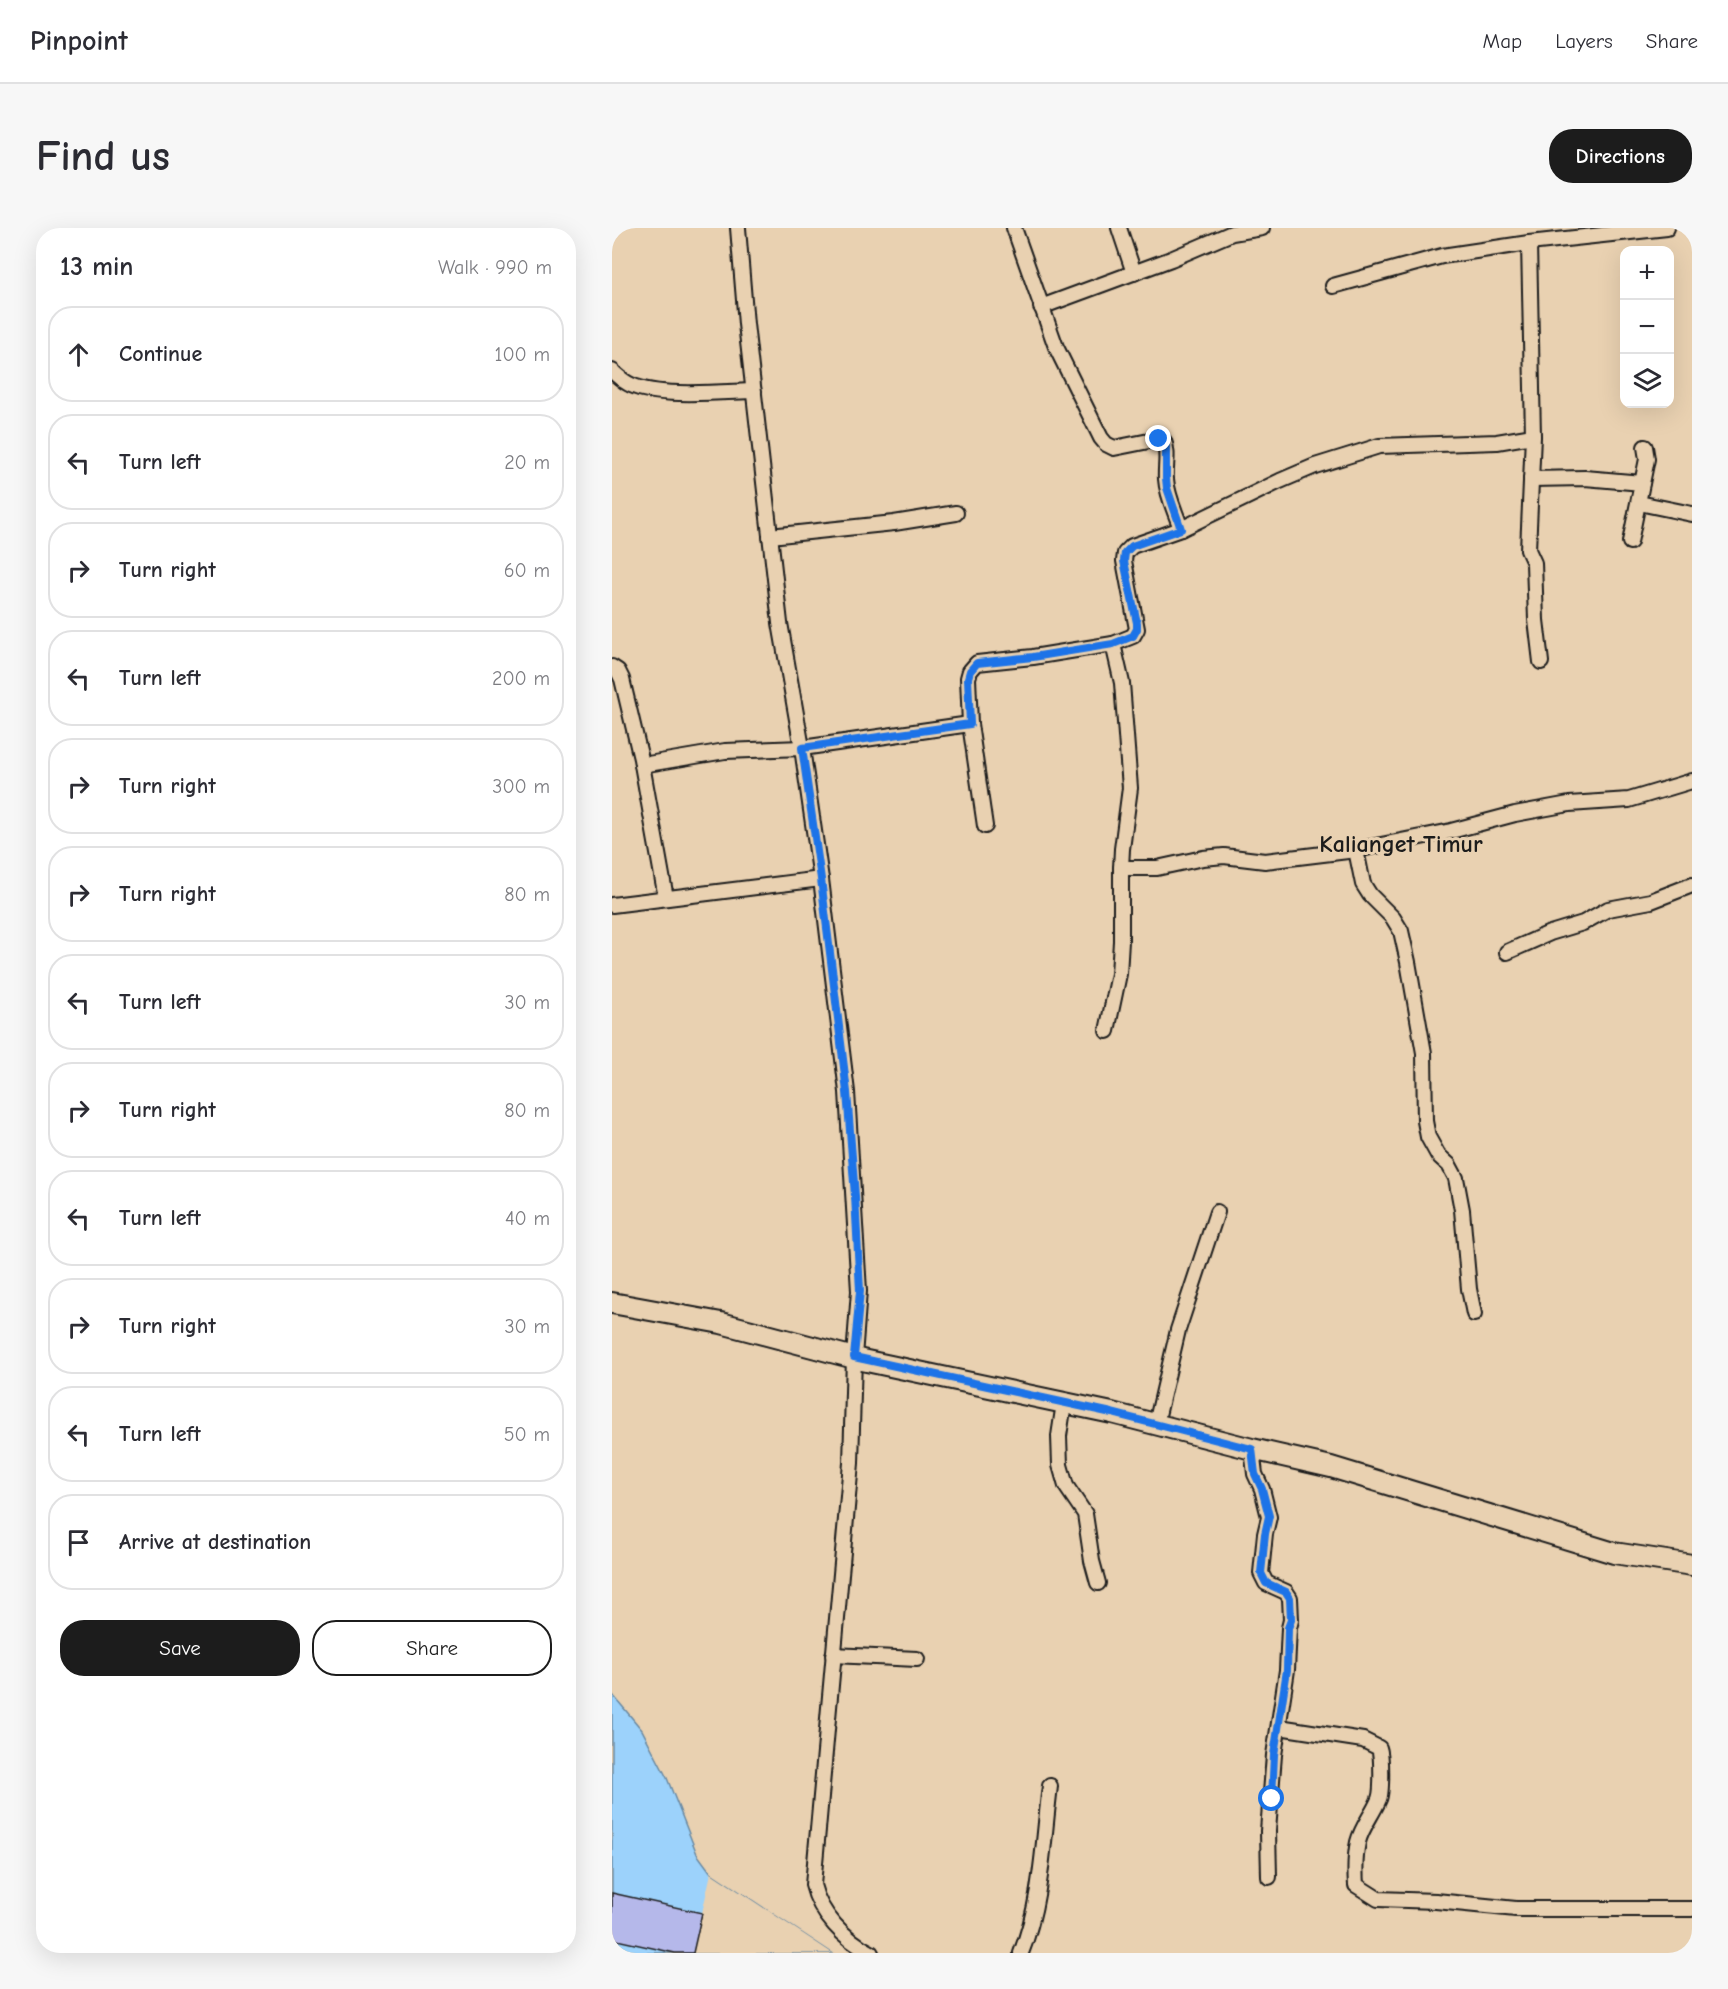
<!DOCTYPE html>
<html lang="en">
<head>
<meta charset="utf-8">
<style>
	:root { --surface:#fff; --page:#f7f7f7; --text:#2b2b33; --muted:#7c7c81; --line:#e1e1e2; --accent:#1c1c1c }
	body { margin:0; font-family:"Comic Neue",sans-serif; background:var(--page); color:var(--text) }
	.controls { position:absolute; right:18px; top:18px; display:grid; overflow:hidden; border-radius:12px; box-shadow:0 6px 24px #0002 }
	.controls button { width:54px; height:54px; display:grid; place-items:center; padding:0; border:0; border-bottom:2px solid var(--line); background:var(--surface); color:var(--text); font:30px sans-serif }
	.stop { position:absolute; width:18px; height:18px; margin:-14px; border:4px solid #1a73e8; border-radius:50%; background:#fff }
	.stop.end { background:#1a73e8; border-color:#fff; box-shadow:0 2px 6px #0008 }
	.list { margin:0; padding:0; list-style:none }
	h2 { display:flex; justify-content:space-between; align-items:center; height:78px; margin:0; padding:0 24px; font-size:26px }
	h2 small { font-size:20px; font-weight:400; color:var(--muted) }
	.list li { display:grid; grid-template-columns:39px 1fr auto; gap:18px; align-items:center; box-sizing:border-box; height:96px; margin:0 12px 12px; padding:0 12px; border:2px solid var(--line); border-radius:24px }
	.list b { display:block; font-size:22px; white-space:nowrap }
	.list em { font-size:20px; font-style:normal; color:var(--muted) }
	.actions { display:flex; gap:12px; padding:18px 24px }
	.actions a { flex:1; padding:14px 0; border:2px solid var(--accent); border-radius:24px; text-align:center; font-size:21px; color:var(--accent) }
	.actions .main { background:var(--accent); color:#fff }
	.icon { flex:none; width:33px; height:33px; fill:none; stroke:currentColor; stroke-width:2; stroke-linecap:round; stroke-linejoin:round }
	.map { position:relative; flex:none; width:1080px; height:1725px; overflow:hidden; border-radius:24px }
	header { display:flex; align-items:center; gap:36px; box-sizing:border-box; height:84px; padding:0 30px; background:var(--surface); border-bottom:2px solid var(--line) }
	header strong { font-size:28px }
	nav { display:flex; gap:33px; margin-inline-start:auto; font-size:21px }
	.intro { display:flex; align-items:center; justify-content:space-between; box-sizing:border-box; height:144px; padding:0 36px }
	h1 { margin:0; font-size:42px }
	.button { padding:15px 27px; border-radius:24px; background:var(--accent); color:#fff; font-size:21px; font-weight:700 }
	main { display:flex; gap:36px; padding:0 36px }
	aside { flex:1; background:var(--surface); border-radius:24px; box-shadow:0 6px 24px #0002 }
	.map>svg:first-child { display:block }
</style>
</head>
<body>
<header>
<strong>Pinpoint</strong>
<nav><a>Map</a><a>Layers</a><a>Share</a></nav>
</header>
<div class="intro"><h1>Find us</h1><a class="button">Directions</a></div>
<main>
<aside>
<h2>13 min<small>Walk · 990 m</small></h2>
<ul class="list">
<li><svg class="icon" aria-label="ahead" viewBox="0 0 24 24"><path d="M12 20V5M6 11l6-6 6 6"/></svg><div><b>Continue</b></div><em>100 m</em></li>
<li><svg class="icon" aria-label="left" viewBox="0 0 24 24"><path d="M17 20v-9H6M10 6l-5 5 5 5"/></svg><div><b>Turn left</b></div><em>20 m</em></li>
<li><svg class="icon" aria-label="right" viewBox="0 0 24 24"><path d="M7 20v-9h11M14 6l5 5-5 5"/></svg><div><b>Turn right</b></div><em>60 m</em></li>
<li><svg class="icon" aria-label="left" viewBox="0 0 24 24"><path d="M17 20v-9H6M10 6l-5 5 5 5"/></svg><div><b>Turn left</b></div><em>200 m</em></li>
<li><svg class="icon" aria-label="right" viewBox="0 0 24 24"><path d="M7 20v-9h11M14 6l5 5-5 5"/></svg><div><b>Turn right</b></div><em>300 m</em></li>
<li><svg class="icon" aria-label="right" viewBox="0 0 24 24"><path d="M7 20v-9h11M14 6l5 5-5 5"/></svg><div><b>Turn right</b></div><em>80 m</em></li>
<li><svg class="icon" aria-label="left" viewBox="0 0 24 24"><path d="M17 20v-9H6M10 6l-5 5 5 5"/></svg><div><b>Turn left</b></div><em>30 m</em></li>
<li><svg class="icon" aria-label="right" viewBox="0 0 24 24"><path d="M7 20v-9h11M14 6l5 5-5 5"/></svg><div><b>Turn right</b></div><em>80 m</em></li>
<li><svg class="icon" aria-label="left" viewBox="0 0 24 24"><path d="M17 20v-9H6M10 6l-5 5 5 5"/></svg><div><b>Turn left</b></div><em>40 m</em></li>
<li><svg class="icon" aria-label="right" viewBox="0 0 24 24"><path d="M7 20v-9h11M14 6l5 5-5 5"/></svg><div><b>Turn right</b></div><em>30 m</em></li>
<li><svg class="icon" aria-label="left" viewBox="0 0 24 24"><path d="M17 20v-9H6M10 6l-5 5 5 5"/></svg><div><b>Turn left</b></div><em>50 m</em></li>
<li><svg class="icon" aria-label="arrive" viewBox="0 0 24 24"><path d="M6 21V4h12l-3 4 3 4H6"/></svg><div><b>Arrive at destination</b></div></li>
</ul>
<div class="actions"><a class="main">Save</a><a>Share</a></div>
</aside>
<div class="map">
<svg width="1080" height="1725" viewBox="0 0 1080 1725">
	<rect width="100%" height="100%" fill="#e9d1b1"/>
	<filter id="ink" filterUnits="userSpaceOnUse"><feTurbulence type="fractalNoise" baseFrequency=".0167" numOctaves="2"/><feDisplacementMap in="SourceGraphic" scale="12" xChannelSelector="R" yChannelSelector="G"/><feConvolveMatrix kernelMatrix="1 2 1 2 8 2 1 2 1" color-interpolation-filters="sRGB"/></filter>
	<g filter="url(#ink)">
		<polygon fill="#9cd2fb" stroke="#6989a2" stroke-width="1.5" points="0,1466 30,1502 55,1550 85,1626 99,1645 220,1725 0,1725"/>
		<polygon fill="#e9d1b1" points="99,1645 220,1725 63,1725 0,1711 0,1665 90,1685"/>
		<polygon fill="#b5b8ea" stroke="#1c1c1c" stroke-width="1.5" points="0,1665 90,1685 81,1725 63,1725 0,1711"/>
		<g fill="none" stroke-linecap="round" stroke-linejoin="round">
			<defs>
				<g id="minor">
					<path d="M 126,0 L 134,96 L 168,395 L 190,520 L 209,651 L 235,864 L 247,1063 L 242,1129 L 239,1235 L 201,1657 C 208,1686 232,1711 259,1725"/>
					<path d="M 402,0 L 444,119 L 489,210 L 494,216 L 502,220 L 547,211 L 552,213 C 557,225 553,238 554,251 C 555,268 564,285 569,301"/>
					<polyline points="507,0 522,45"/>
					<polyline points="917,15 921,208 916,322 922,335 924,392 929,434"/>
					<polyline points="721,58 830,28 917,15 1055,0"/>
					<polyline points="429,79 559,31 620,5 650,0"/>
					<path d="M 0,143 C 6,148 12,154 19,157 C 48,170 109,164 142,163"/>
					<polyline points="919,251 973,250 1030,255"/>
					<polyline points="1027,275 1080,286"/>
					<polyline points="158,308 282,295 344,285"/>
					<polyline points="1018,314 1035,231 1033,219"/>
					<polyline points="501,416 521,408 525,401 512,333 513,325 520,318 569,301 668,253 703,238 748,224 767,218 885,214 921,208"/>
					<polyline points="0,439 6,443 10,451 29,531 54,670"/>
					<polyline points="30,537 113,523 190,520 358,496"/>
					<polyline points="373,598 358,496 356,450 358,443 365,435 421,429 501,416 510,455 518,560 510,621 509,640 545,640 591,630 612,628 653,633 744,622 839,603 903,586 957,576 1017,572 1080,553"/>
					<polyline points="744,622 751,656 758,667 781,690 789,703 796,734 812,825 813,893 816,909 826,927 837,937 844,950 850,982 857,1061 862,1086"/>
					<polyline points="0,677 209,651"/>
					<polyline points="895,724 938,705 971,695 996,681 1039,673 1080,657"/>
					<polyline points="495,803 507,746 509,713 509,640"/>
					<polyline points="452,1175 447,1208 448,1237 454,1258 473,1286 480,1333 486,1355"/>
					<polyline points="544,1196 566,1102 605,984"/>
					<polyline points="640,1221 643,1246 650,1261 657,1289 653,1306 649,1345 654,1355 674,1364 678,1370 679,1392 677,1400 675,1442 662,1527 656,1603 657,1649"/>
					<polyline points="221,1427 305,1431"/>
					<path d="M 667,1499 L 751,1512 L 767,1520 C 770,1528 770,1564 767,1571 C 761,1586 750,1598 746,1614 C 743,1628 743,1643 744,1657 L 766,1671 L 824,1673 L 904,1681 L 1080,1681"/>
					<path d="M 409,1725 C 430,1673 431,1613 438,1558"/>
				</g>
				<polyline id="secondary" points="0,1075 109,1095 250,1132 500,1185 640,1221 719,1239 1002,1325 1080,1337"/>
			</defs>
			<use href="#minor" stroke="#1c1c1c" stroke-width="18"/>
			<use href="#secondary" stroke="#1c1c1c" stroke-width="24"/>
			<use href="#minor" stroke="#e9d1b1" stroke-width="14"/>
			<use href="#secondary" stroke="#e9d1b1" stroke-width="20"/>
		</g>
	</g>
	<g fill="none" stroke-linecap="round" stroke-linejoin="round" filter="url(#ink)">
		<polyline stroke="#1a73e8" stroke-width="8" points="547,211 552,213 554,219 554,250 555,260 569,301 520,318 513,325 512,333 525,395 525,401 521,408 501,416 421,429 365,435 358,443 356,450 358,496 190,520 209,651 235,864 243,968 248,1063 242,1129 500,1185 640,1221 643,1246 650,1261 657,1288 653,1306 649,1345 654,1355 674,1364 678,1370 679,1392 676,1400 675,1442 662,1527 660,1571"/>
	</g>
	<g text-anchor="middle" stroke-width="6" stroke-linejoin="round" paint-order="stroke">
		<g font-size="24" font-weight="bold" fill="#1c1c1c" stroke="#e9d1b1">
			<text x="789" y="624">Kalianget Timur</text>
		</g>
	</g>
</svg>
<div class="controls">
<button>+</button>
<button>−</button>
<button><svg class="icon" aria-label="layers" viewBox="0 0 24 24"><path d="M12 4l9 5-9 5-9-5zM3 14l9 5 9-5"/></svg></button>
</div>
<div class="stop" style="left:660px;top:1571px"></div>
<div class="stop end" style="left:547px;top:211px"></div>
</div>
</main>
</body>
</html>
